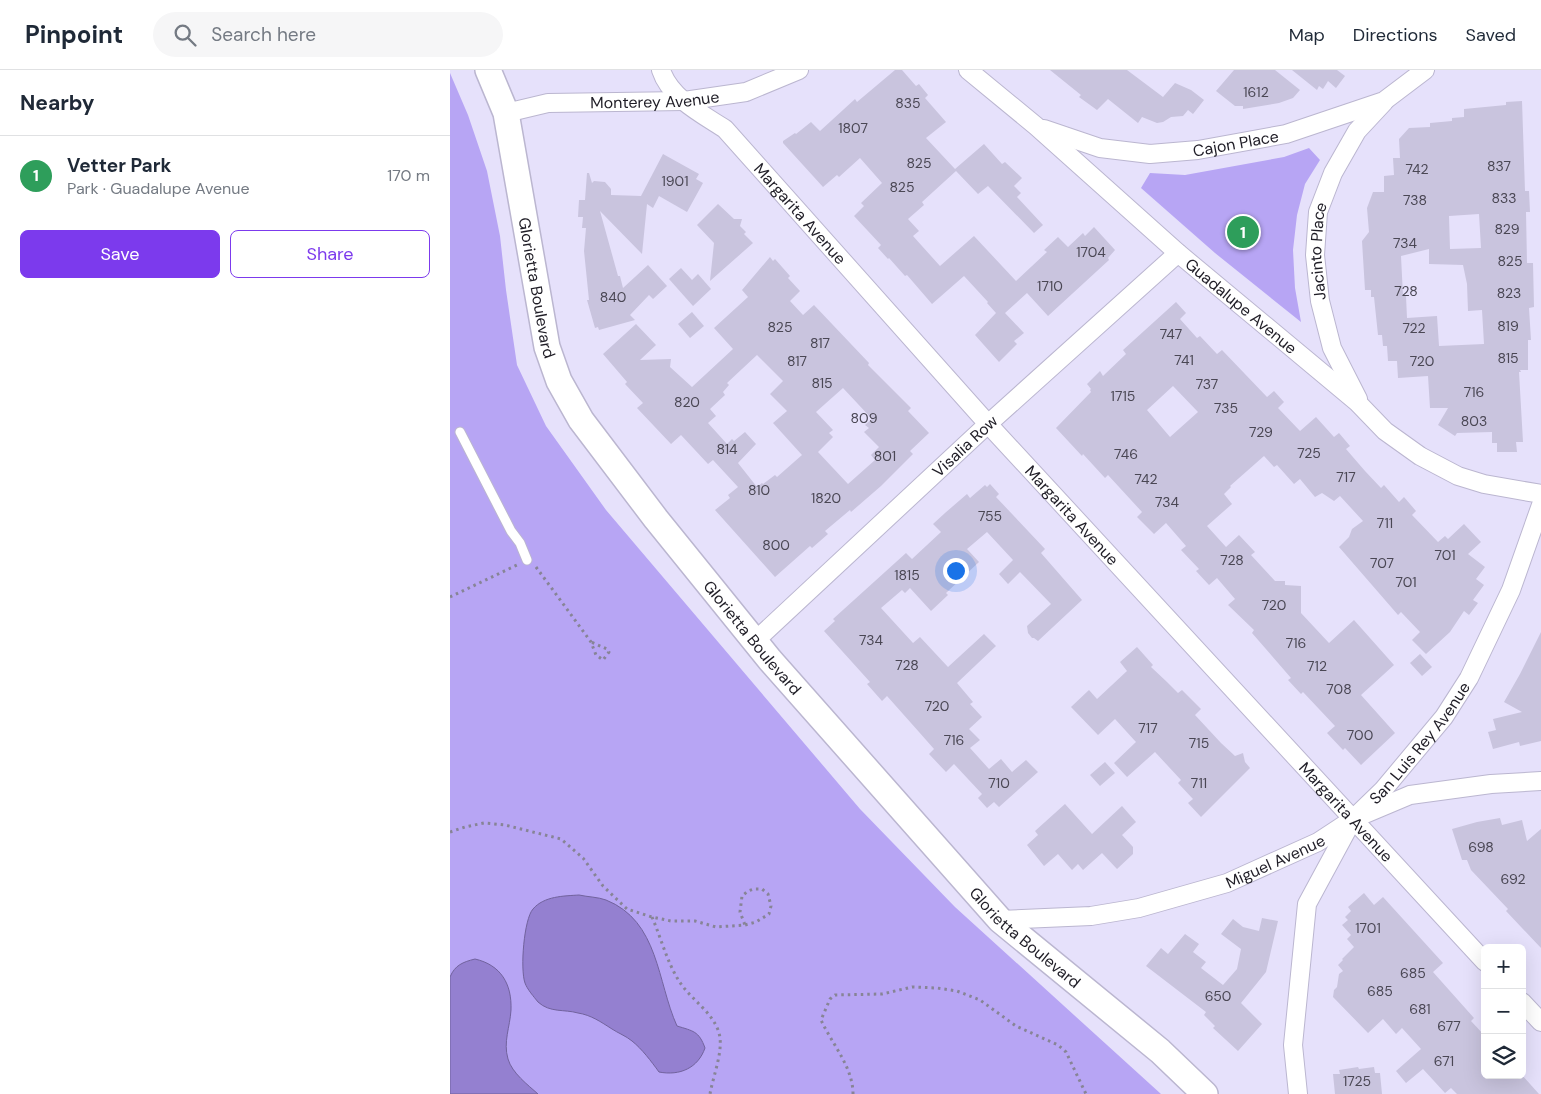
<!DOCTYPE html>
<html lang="en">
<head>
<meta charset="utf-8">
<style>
	:root { --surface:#fff; --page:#f6f6f7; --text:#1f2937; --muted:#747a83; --line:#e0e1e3; --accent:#7c3aed }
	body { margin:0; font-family:"DM Sans",sans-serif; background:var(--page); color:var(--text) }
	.controls { position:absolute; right:15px; bottom:15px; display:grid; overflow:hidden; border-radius:8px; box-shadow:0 5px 20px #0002 }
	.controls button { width:45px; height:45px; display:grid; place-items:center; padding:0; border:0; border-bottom:1px solid var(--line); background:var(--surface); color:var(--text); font:25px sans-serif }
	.you { position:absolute; left:505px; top:500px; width:18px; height:18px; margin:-12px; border:4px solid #fff; border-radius:50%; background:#1a73e8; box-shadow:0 0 0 8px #1a73e833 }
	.badge { display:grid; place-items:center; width:32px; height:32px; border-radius:50%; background:var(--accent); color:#fff; font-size:16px; font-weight:700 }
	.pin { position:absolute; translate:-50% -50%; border:2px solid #fff; box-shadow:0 1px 5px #0006 }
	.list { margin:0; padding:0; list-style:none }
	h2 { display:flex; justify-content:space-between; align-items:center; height:65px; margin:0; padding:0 20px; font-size:21px }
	h2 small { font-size:16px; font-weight:400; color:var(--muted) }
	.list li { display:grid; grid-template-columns:32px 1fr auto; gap:15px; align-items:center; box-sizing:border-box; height:80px; padding:0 20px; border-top:1px solid var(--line) }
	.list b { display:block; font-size:19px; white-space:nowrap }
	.list p { margin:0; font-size:16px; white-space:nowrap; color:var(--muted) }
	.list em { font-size:16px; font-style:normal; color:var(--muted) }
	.actions { display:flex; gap:10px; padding:15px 20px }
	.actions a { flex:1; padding:11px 0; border:1px solid var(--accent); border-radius:8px; text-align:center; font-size:18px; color:var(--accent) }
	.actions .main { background:var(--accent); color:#fff }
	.icon { flex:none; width:28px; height:28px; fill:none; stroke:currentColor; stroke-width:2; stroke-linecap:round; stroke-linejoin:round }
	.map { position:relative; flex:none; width:1091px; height:1024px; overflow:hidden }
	header { display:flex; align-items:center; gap:30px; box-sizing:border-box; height:70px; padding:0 25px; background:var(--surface); border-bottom:1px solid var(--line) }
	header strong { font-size:24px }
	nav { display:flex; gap:28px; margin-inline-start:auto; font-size:18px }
	.search { width:350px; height:45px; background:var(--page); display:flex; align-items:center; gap:12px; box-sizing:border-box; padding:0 18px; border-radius:28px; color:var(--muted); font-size:19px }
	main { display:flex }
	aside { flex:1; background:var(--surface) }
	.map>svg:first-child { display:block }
</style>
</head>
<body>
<header>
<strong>Pinpoint</strong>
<div class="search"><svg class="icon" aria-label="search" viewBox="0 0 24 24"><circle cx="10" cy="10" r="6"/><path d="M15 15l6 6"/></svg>Search here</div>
<nav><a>Map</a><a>Directions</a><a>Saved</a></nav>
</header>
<main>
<aside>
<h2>Nearby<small></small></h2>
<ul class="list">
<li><span class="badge" style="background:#2e9e5b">1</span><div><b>Vetter Park</b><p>Park · Guadalupe Avenue</p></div><em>170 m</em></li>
</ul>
<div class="actions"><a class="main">Save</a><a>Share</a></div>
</aside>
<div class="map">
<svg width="1091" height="1024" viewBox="0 0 1091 1024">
	<rect width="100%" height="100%" fill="#e6e1fb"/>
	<g fill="#b7a5f4">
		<polygon points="0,3 18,45 37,101 50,166 56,220 67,295 96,356 156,440 410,739 505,837 711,1024 0,1024"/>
		<polygon points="859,78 870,90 855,114 847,145 843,180 845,218 851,252 765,183 691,118 700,103 735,105 834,87"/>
	</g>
	<g fill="#9480d0" stroke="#71629d">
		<path d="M 129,825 C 138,827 148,827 156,830 C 209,851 207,912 227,956 C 243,961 249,961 255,978 C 248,998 230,1006 209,1002 C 201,991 192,979 182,971 C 176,966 168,963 162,959 C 151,952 141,945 128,943 C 114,939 100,943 88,932 C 84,927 77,919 75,913 C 70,899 74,849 83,839 C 94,826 114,826 129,825 Z"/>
		<path d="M 25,889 C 51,895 62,914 61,940 C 60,957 53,972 58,989 C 62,1003 78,1015 88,1024 L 0,1024 L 0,907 C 5,895 13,892 25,889 Z"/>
	</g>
	<g fill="#c9c4de" fill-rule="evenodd">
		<polygon points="445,0 452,0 466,16 469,14 478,25 475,28 496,52 476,68 505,99 534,74 552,94 555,92 572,108 564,116 571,123 567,127 593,155 584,163 538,116 528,124 506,101 472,132 474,135 458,149 469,161 463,166 490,196 524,166 566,211 597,182 594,180 608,167 618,177 633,163 635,166 644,157 665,180 658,188 659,190 598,246 577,223 555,243 574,263 564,271 567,274 549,292 525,265 546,243 537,233 538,232 514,206 482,234 457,205 455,206 439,188 438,189 428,178 431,175 404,146 414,136 411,133 432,113 410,88 389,107 387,105 373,117 333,73 333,71 345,63 346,64 361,52 370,61 405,29 407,32"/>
		<polygon points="600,0 677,0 713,27 725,13 741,20 754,30 743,44 738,40 733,46 721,47 713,52 707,53 692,47 688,53 658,29 647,40 629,27 631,25"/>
		<polygon points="784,0 825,0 850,20 843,28 829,33 793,39 793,36 785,36 766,21"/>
		<polygon points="842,0 887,0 895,6 886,18 878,11 873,19 869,16 867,20"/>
		<path d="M 1072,31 L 1075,121 L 1079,121 L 1080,142 L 1076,142 L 1077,193 L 1083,193 L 1084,237 L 1079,238 L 1081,270 L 1078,270 L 1078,300 L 1070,300 L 1071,302 L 1069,302 L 1073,372 L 1066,372 L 1067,382 L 1047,382 L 1047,373 L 1042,373 L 1042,362 L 1007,363 L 1005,366 L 988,355 L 998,338 L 980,338 L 978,306 L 948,308 L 947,291 L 938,291 L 937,276 L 933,276 L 932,265 L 928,265 L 924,227 L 921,227 L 921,220 L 915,220 L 912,171 L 919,162 L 917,138 L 923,122 L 934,122 L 934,106 L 944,105 L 943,88 L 950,88 L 949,69 L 959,58 L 980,57 L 980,53 L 1002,51 L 1002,48 L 1014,47 L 1014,39 L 1056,35 L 1056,32 ZM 1029,144 L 1031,178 L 1000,179 L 999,146 ZM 979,179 L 979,194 L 1013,195 L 1017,214 L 1018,241 L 1032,240 L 1034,274 L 989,276 L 987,246 L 957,248 L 956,226 L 953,226 L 951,186 Z"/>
		<polygon points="213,84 249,104 246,109 253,113 237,142 209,126 203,138 197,134 192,184 150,141 168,206 170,206 173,218 198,195 217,216 203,229 199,225 180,245 185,250 149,260 148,257 145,258 137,230 139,230 134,181 136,158 132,158 133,147 128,147 129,130 135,130 137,103 139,103 142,113 144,111 155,112 161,119 161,125 191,126"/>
		<polygon points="268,134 284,149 292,149 290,156 296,162 294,164 303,173 260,211 264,173 247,155"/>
		<path d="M 320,187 L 323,191 L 325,189 L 340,206 L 338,208 L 350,221 L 340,231 L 353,245 L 364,235 L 419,293 L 418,295 L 461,338 L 458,341 L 479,363 L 460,381 L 463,384 L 431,416 L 401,442 L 400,440 L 375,461 L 378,464 L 362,478 L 360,476 L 325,507 L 265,440 L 280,428 L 278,425 L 288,417 L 263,390 L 258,394 L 231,365 L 221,374 L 187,338 L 193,333 L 175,314 L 177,312 L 153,284 L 186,254 L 206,275 L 190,290 L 221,289 L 220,297 L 242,317 L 283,279 L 264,258 L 298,227 L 292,220 ZM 307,285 L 333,311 L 320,324 L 337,341 L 323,353 L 352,385 L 327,407 L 325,405 L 313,414 L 312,413 L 307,417 L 288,393 L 306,374 L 295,362 L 284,371 L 282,369 L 277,374 L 258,353 L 266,346 L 260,339 L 275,325 L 273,322 L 279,315 L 277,313 ZM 393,318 L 422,349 L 415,355 L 419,358 L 414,362 L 429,377 L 421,385 L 425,390 L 398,414 L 368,382 L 383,367 L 379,363 L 383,360 L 366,342 Z"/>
		<polygon points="231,198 242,210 248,204 261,219 243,236 219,209"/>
		<path d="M 726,232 L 736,243 L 730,249 L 747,268 L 750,266 L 767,284 L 772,280 L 817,327 L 824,321 L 834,332 L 828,338 L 850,361 L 866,347 L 884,367 L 889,363 L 900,376 L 896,379 L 915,401 L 931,418 L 934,415 L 949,432 L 954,427 L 966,441 L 962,445 L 988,472 L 995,466 L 998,469 L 1014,454 L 1031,472 L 1018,484 L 1035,497 L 1026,509 L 1034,515 L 1023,530 L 1028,533 L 1019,545 L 1014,541 L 1000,562 L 976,584 L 962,570 L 970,562 L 951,542 L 948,545 L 889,477 L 899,467 L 902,459 L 913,451 L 890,426 L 884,431 L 872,423 L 865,427 L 850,409 L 844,414 L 827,395 L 824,397 L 814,386 L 780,416 L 781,417 L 774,424 L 782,434 L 757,456 L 776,477 L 789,465 L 805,482 L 801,485 L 825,511 L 835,511 L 835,515 L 851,516 L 851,543 L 879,573 L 904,550 L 944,595 L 911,625 L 945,663 L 911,695 L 895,678 L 893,680 L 877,663 L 885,656 L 853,622 L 851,624 L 838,610 L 841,608 L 802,563 L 804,560 L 778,535 L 785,529 L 767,508 L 759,515 L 746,501 L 749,499 L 731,480 L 736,476 L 716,453 L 704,464 L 687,447 L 692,442 L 658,405 L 655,408 L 633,384 L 632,386 L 606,358 L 641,322 L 640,320 L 641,319 L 637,314 L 650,301 L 653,306 L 676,284 L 673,280 ZM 723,316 L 748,342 L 720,367 L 697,340 Z"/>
		<polygon points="242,242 254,256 240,268 228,254"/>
		<polygon points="540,414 549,424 546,427 595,479 591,483 632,530 588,571 584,568 582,568 578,563 577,556 601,534 570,502 558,514 549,504 563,490 537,462 517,479 529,492 496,523 498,525 481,541 460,518 455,523 452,520 431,538 463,573 470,567 498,597 534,564 546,576 507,613 523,632 520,634 532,647 519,659 530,670 520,678 539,699 551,689 562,702 576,690 588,702 549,737 544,732 537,738 528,728 532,724 504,694 496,702 479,684 484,679 469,662 437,626 432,631 417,614 420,612 374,561 385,551 383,549 456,483 462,489 491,462 483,454 495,443 517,424 520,428 535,415 537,417"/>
		<polygon points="1091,562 1091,671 1070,676 1069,672 1043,679 1038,662 1046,660 1043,649 1072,642 1054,632 1070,604"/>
		<polygon points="687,577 703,595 701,597 717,612 728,623 732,620 751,639 745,645 771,673 785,686 793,683 795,692 800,698 751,747 738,733 743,729 728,713 731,710 705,682 677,707 664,693 686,672 665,649 648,665 621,637 639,620 647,629 677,601 670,592"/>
		<polygon points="970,584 982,597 972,606 960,593"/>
		<polygon points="655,692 665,703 650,716 640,705"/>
		<polygon points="615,734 642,764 672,736 686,752 672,765 683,777 683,784 667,799 652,783 633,800 628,794 622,800 608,784 594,796 577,775 588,765 585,761"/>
		<polygon points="1050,748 1052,755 1072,750 1077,771 1091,759 1091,878 1056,841 1058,839 1021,800 1017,790 1012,790 1002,759 1027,752"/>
		<polygon points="914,823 924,835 933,827 993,893 983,902 1024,948 1021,951 1035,966 1035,1005 1072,1005 1089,1024 1007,1024 1001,1018 995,1023 973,999 956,1013 946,1001 971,979 952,958 946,964 933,949 918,963 883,927 884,920 887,917 889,904 893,901 888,895 893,890 892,889 904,877 897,869 901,865 892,855 898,850 895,847 901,841 898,837"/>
		<polygon points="812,848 828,851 816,902 791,933 812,954 788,981 763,958 765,956 754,945 756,942 696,896 711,878 718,884 735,864 749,874 743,882 756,892 751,898 773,915 787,899 791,879 771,864 783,849 793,857 809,861"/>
		<polygon points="908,997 909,999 924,997 925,1003 930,1003 932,1024 885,1024 883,1004 890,1004 889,1000"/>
	</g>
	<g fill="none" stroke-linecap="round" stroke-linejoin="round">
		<defs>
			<polyline id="lane" points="10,362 61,461 70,473 77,490"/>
			<g id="street">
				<path id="s1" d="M 211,0 C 220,28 252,44 275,59 L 538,354 L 1035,892"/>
				<path id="s2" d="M 518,0 L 586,56 L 728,183 L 907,332 L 935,361 L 970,386 L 1008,406 L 1034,414 L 1091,424"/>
				<path id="s3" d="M 56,43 L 98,33 L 234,31 L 296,22 L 349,0"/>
				<path id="s4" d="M 594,59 L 650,78 L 700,84 L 748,80 L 836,64 L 934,31 L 975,0"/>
				<path id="s5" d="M 908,329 L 882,278 L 870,231 L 865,185 L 868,142 L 883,103 L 907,61 L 934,32"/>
				<path id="s6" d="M 304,572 L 538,354 L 728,183"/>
				<path id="s7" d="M 550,850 L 641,846 L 689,838 L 777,813 L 868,772 L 903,749 L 960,725 L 1041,714 L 1091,711"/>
				<polyline points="1072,932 1091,952"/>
				<path id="s8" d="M 848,1024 L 843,975 L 857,834 L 903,749 L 933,720 L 994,647 L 1019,608 L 1061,520 L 1091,435"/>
			</g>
			<g id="secondary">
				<path id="s9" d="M 38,0 L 56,43 L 97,277 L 109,311 L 131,350 L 206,449 L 320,590 L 550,850 L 710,981 L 755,1024"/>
			</g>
		</defs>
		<use href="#lane" stroke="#bbb6d0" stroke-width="11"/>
		<use href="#street" stroke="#bbb6d0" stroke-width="20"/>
		<use href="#secondary" stroke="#bbb6d0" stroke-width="28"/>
		<g stroke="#878496" stroke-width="3" stroke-dasharray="2.5 4" stroke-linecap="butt">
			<polyline points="86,497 141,572 146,585 153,590 159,582 157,579 141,572"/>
			<polyline points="0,527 67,495"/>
			<polyline points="0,762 15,757 34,753 55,755 111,769 133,788 153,816 177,839 202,847 221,851 245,851 266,857 295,855 306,852 319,844 321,836 318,824 312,819 304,819 298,821 292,826 290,842 295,855"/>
			<path d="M 202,847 C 211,868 217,892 229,911 C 241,930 263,942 269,963 C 274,980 263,1006 260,1024"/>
			<path d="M 403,1024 C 403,997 382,974 371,950 L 380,929 L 385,925 L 432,924 L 462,917 L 487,918 L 507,921 L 530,930 L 566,956 L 608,975 L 616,982 L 636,1024"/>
		</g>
		<use href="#lane" stroke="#fff" stroke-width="9"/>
		<use href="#street" stroke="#fff" stroke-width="18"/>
		<use href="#secondary" stroke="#fff" stroke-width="25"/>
	</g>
	<g text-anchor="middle" stroke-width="5" stroke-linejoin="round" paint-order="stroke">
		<g font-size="14" fill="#4a4754">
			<text x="806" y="27">1612</text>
			<text x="458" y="38">835</text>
			<text x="403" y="63">1807</text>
			<text x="469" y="98">825</text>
			<text x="1049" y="101">837</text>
			<text x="967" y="104">742</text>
			<text x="225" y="116">1901</text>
			<text x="452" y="122">825</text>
			<text x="1054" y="133">833</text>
			<text x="965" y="135">738</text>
			<text x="1057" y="164">829</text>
			<text x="955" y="178">734</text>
			<text x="641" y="187">1704</text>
			<text x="1060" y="196">825</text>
			<text x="600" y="221">1710</text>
			<text x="956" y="226">728</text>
			<text x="1059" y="228">823</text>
			<text x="163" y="232">840</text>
			<text x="1058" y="261">819</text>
			<text x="330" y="262">825</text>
			<text x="964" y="263">722</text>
			<text x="721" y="269">747</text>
			<text x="370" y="278">817</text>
			<text x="1058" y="293">815</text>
			<text x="734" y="295">741</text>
			<text x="347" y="296">817</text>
			<text x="972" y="296">720</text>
			<text x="372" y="318">815</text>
			<text x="757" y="319">737</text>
			<text x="1024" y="327">716</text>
			<text x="673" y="331">1715</text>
			<text x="237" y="337">820</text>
			<text x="776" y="343">735</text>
			<text x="414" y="353">809</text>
			<text x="1024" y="356">803</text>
			<text x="811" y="367">729</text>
			<text x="277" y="384">814</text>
			<text x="859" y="388">725</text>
			<text x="676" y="389">746</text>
			<text x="435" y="391">801</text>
			<text x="896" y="412">717</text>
			<text x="696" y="414">742</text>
			<text x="309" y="425">810</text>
			<text x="376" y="433">1820</text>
			<text x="717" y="437">734</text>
			<text x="540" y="451">755</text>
			<text x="935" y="458">711</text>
			<text x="326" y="480">800</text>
			<text x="995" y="490">701</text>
			<text x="782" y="495">728</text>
			<text x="932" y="498">707</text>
			<text x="457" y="510">1815</text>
			<text x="956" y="517">701</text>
			<text x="824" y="540">720</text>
			<text x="421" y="575">734</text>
			<text x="846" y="578">716</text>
			<text x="457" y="600">728</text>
			<text x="867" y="601">712</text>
			<text x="889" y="624">708</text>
			<text x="487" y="641">720</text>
			<text x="698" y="663">717</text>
			<text x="910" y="670">700</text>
			<text x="504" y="675">716</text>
			<text x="749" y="678">715</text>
			<text x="549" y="718">710</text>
			<text x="749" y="718">711</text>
			<text x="1031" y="782">698</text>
			<text x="1063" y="814">692</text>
			<text x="918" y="863">1701</text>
			<text x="963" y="908">685</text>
			<text x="930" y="926">685</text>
			<text x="768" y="931">650</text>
			<text x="970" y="944">681</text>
			<text x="999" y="961">677</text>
			<text x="994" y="996">671</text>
			<text x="907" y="1016">1725</text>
		</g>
		<g font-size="16" fill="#1f1d26" stroke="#fff">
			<text dy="6" stroke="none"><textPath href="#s3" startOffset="150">Monterey Avenue</textPath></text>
			<text dy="6" stroke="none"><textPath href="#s4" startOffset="196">Cajon Place</textPath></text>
			<text dy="6" stroke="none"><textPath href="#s1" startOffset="202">Margarita Avenue</textPath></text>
			<text dy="6" stroke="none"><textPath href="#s5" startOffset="156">Jacinto Place</textPath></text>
			<text dy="6" stroke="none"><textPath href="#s9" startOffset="224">Glorietta Boulevard</textPath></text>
			<text dy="6" stroke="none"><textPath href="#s2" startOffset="361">Guadalupe Avenue</textPath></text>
			<text dy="6" stroke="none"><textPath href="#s6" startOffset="288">Visalia Row</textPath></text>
			<text dy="6" stroke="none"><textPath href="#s1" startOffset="608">Margarita Avenue</textPath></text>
			<text dy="6" stroke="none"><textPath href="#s9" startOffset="642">Glorietta Boulevard</textPath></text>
			<text dy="6" stroke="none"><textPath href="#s8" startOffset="389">San Luis Rey Avenue</textPath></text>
			<text dy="6" stroke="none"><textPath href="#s1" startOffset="1012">Margarita Avenue</textPath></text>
			<text dy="6" stroke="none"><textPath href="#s7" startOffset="284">Miguel Avenue</textPath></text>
			<text dy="6" stroke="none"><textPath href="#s9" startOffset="1048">Glorietta Boulevard</textPath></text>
		</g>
	</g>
</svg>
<div class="controls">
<button>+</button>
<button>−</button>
<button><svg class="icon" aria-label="layers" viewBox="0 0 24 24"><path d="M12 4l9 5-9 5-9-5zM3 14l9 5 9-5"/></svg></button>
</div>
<div class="you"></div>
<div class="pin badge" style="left:793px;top:162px;background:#2e9e5b">1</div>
</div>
</main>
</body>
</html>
